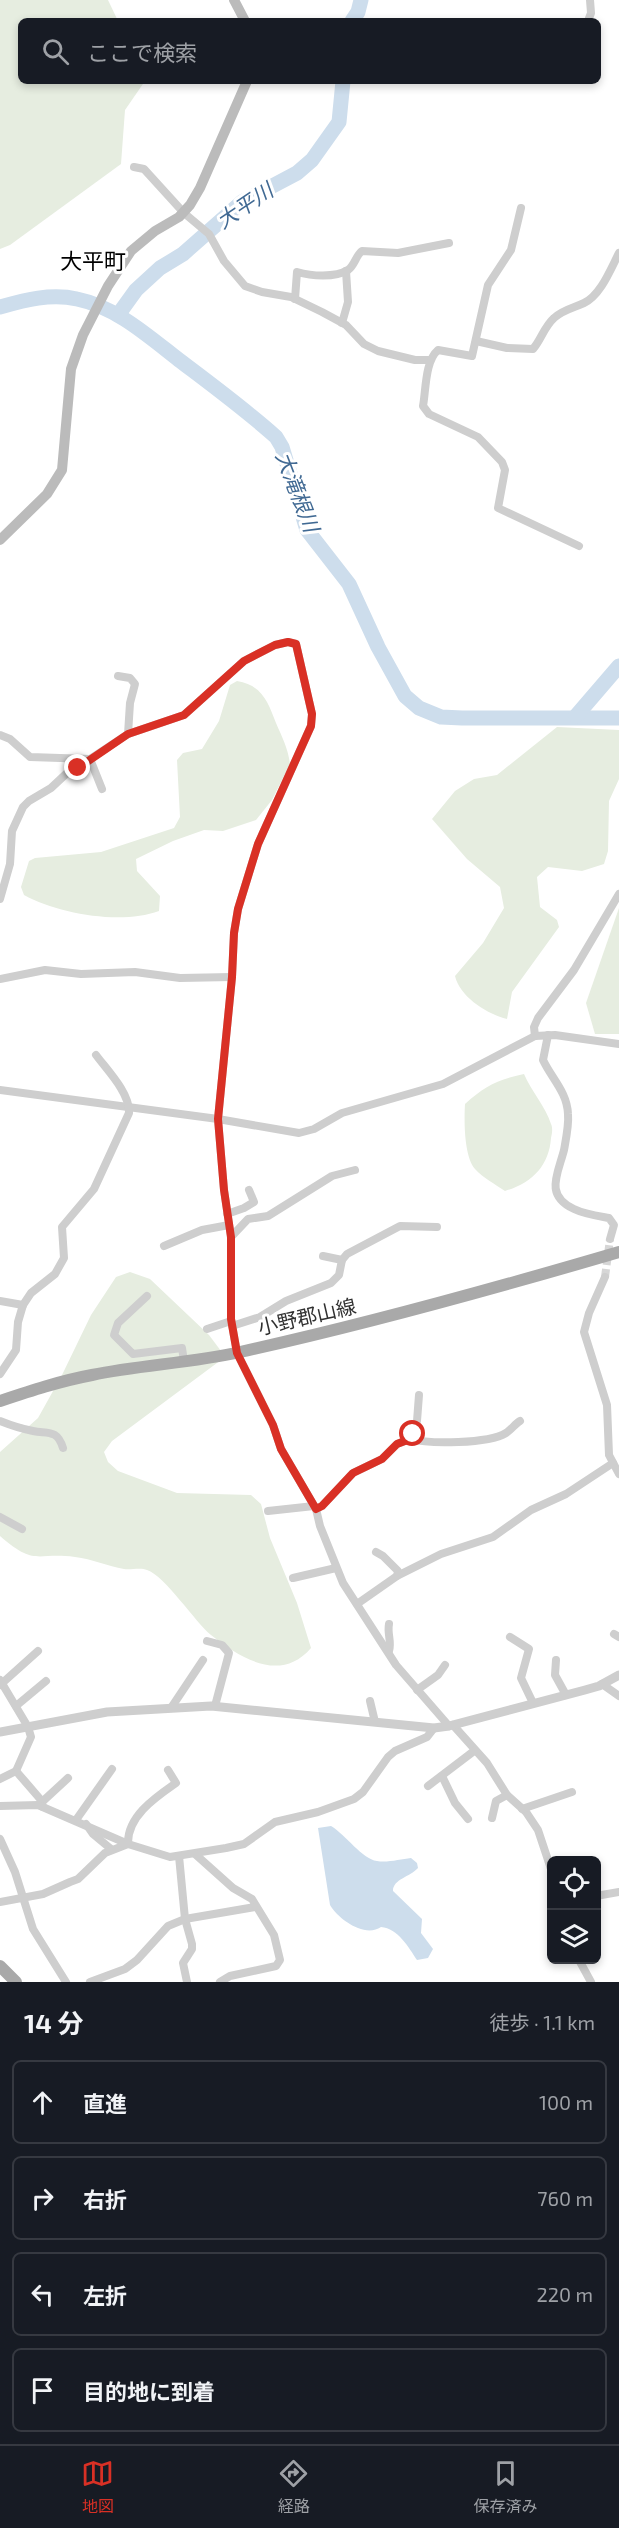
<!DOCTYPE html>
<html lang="ja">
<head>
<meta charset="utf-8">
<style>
	:root { --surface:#171b24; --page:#20242c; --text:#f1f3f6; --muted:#9ea1a6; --line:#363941; --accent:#d93025 }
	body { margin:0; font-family:"Exo 2","Noto Sans JP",sans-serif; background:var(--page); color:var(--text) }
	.controls { position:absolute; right:18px; bottom:18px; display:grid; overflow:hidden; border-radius:9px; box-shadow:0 3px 9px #0003 }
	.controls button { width:54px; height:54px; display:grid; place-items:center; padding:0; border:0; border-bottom:2px solid var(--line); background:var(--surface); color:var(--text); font:30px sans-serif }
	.stop { position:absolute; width:18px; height:18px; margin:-14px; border:4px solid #d93025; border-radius:50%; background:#fff }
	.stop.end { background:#d93025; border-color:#fff; box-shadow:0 2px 6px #0008 }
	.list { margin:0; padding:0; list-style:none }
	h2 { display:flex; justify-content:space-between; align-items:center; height:78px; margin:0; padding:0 24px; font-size:26px }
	h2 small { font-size:20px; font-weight:400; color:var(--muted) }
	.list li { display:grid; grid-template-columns:39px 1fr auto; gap:18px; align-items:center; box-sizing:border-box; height:84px; margin:0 12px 12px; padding:0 12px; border:2px solid var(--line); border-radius:9px }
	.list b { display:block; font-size:22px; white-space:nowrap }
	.list em { font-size:20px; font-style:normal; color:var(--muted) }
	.icon { flex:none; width:33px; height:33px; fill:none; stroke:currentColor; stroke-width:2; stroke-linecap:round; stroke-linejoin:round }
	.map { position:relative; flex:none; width:619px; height:1982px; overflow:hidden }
	.search { position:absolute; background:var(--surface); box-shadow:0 3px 9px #0003; left:18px; right:18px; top:18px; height:66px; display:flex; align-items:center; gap:15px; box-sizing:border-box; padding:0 21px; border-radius:9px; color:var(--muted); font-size:22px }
	.sheet { height:462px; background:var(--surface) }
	nav { display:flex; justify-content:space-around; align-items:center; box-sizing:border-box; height:84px; border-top:2px solid var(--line); background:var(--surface); font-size:16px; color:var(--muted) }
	nav a { display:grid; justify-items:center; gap:3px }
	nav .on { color:var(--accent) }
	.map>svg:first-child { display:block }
</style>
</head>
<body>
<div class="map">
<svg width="619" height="1982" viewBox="0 0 619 1982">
	<rect width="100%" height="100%" fill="#fff"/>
	<g fill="#e6ede0">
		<polygon points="0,0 108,0 118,21 21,21 21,81 145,81 125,110 121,164 10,245 0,249"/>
		<path d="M 237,681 C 262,685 268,702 276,723 C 282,737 288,748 290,764 L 272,800 L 256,820 L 223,831 L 204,830 L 173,841 L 136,859 L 137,871 L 160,896 L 159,911 C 121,925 59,914 24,895 L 21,887 L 29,861 L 35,858 L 101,852 L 174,828 L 180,817 L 177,760 L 183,753 L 202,749 L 219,721 L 230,685 Z"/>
		<path d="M 557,727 L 619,730 L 619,779 L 609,801 L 608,851 L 604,864 L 582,871 L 548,867 L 537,877 L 540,907 L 557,920 L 559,927 L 512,992 L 507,1019 C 487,1014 460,997 455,976 L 483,943 L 504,908 L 500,887 L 467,859 L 432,819 L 455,791 L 474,779 L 497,775 Z"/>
		<polygon points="619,908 619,1034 595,1034 586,1003"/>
		<path d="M 524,1074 C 531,1091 546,1107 551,1124 C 553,1128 552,1134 551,1138 C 549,1166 532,1183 505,1191 C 495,1184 483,1178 475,1169 C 464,1156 464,1121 465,1104 C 485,1086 497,1080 524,1074 Z"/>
		<path d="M 130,1272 L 150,1279 L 209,1335 L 221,1351 L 221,1360 L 112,1441 L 104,1452 L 108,1462 L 118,1471 L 177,1493 L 251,1495 L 261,1504 L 270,1538 L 297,1603 L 311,1648 C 281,1683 241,1659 211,1635 C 195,1622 165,1576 147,1570 C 141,1567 131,1570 124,1569 C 108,1566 92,1559 75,1557 C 35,1552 36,1567 0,1536 L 0,1452 L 38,1418 L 62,1375 L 91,1315 L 116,1277 Z"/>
	</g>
	<path fill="#cdddec" d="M 331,1826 C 346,1835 362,1859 377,1861 C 387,1863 401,1859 411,1858 L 417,1863 L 418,1868 C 410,1877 393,1879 393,1891 L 422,1919 L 421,1933 L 433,1949 L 428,1958 L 417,1960 C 409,1948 398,1928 381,1927 C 365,1938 339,1920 330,1905 L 318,1828 Z"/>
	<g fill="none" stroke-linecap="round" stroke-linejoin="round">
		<g stroke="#cdddec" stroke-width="15">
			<polyline points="352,21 358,12 361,0"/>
			<path d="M 0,307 C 25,300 51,293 77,299 C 116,307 148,336 179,360 C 212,385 246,410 276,437 L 282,447 L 307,530 L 349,584 L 378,647 L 405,696 L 419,708 L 441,717 L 462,718 L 619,718"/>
			<polyline points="118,315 136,290 160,268 183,254 242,202 297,173 312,160 339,122 343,81"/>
			<polyline points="576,716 619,666"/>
		</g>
		<polyline stroke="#d6d6d6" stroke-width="8" stroke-dasharray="8 4" stroke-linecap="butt" points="605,1277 610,1239"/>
		<g stroke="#cecece" stroke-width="8">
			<polyline points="588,21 591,13 590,0"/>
			<polyline points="134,167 144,169 184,213 209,234 224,261 245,286 262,292 291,297 322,312 346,325 364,344 378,351 415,360 430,360"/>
			<path d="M 521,208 L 511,250 L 488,285 L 472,356 L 438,350 C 425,361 426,390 423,406 L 429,414 L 478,437 L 502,462 L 505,470 L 498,508 L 579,546"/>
			<path d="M 295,299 L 297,272 C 311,276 335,278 348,270 C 355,265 356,255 362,251 L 398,253 L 449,243"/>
			<polyline points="342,323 348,302 346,271"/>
			<path d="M 476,341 L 507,348 L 533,349 C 541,340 544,327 554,318 C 562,310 573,308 584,303 C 601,295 611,268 619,253"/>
			<polyline points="118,676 130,678 135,684 130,703 128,734"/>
			<polyline points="0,735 10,739 30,757 90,759 128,734 184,715 244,661 275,645 288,642 296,644 312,714 311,726 258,844 238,909 234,933 232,977 218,1119 224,1190 231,1237 231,1319 237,1353 273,1425 281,1449 316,1509 320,1526 343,1583 396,1665 449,1726"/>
			<polyline points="0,899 10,864 12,831 23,807 29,801 51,788 67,773 90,759 102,789"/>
			<polyline points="0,979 45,970 81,974 135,972 180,978 232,977"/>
			<path d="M 548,1035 L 543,1060 C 552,1079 567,1092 568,1114 C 569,1125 566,1139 564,1150 C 558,1174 544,1195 574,1209 C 584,1214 598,1216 609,1218 L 614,1225 L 610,1239"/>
			<polyline points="535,1036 534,1027 538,1018 574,970 619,894"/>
			<polyline points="0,1090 218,1119 299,1133 314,1129 342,1113 443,1084 535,1036 555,1035 619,1044"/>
			<polyline points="227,1214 244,1208 254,1202 249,1190"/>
			<polyline points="231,1237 248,1219 268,1216 332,1176 355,1170"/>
			<polyline points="164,1246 202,1230 229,1225"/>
			<polyline points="323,1256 342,1260"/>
			<polyline points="605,1277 589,1313 584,1332 607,1405 609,1455 619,1474"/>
			<polyline points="147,1296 118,1323 114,1335 133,1354 182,1348 184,1361"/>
			<polyline points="0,1301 23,1305"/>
			<polyline points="232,1326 260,1317 286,1301 331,1283 339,1275 342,1260 347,1254 400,1226 437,1227"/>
			<polyline points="207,1329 231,1321"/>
			<path d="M 0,1374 L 16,1350 L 18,1322 L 23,1305 L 31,1293 L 55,1274 L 64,1258 L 62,1227 L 94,1189 L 129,1113 C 130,1093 107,1070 96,1055"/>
			<path d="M 0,1421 C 10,1425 22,1429 33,1431 C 48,1434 57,1429 63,1448"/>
			<path d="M 410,1439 C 429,1444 488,1444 506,1433 C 511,1430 515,1424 520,1421"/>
			<polyline points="316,1509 322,1506 353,1473 382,1459 397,1444 410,1439 417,1421 419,1395"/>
			<polyline points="268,1511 314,1506"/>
			<polyline points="0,1517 22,1529"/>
			<polyline points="397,1576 441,1554 493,1537 531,1510 566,1494 613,1463"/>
			<polyline points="293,1578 336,1568"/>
			<polyline points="357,1604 397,1576 398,1571 383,1556 376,1552"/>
			<polyline points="614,1634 619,1637"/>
			<polyline points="510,1637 529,1649 521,1678 533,1703"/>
			<polyline points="207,1641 222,1645 229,1653 215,1706"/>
			<path d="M 389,1651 C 392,1642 387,1634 389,1624"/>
			<polyline points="556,1660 555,1675 566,1695"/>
			<polyline points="0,1680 28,1727 31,1737 16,1771 0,1779"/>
			<polyline points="602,1684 619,1696"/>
			<polyline points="0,1685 38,1651"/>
			<polyline points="417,1690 438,1675 445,1665"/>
			<polyline points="370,1701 375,1722"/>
			<polyline points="16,1706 46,1681"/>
			<polyline points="171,1708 203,1660"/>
			<polyline points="453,1725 487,1763 507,1795 526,1812 538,1830 552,1872"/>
			<polyline points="16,1771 41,1800 43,1807"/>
			<polyline points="442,1776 455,1803 468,1819"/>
			<polyline points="428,1786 474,1751"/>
			<polyline points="42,1802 68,1778"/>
			<polyline points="0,1806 38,1805 128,1844 170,1857 226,1848 244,1844 275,1822 318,1812 354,1799 363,1792 388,1757 395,1751 427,1737 434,1728"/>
			<polyline points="522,1809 572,1792"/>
			<polyline points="492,1818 496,1801 507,1795"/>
			<polyline points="76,1820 112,1769"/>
			<polyline points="86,1824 93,1834 111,1849"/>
			<polyline points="0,1839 15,1872 33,1929 66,1982"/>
			<polyline points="195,1854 233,1888 252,1899 274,1935 280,1960 276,1966 230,1976 220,1982"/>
			<polyline points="179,1856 185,1919 192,1944 192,1949 183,1963 187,1982"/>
			<polyline points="596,1896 619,1892"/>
			<path d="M 0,1902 L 43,1894 L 70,1882 L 78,1879 L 105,1853 L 128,1844 C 127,1816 156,1797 176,1783 L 168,1770"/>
			<polyline points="579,1960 591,1982"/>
			<polyline points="90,1982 125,1969 137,1960 168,1926 185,1919 255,1907"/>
		</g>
		<polyline stroke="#cecece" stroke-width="9" points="0,1732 107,1712 211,1706 434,1728 449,1726 585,1690 599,1686 619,1675"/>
		<g stroke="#bbb" stroke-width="10">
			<polyline points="234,0 245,21"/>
			<polyline points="0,540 47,494 62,470 71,369 83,335 108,286 131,251 155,231 179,217 190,205 200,188 247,81"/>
		</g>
		<g stroke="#a9a9a9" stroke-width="12">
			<path d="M 0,1401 C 30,1391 60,1381 92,1375 C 141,1365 191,1363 240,1352 C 368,1324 493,1289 619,1252"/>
			<polyline points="0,1966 16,1982"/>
		</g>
	</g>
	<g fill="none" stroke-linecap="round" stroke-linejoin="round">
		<polyline stroke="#d93025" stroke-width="8" points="78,768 128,734 184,715 244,661 275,645 288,642 296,644 312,714 311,726 258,844 238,909 234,933 232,977 218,1119 224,1190 231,1237 231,1319 237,1353 273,1425 281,1449 316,1509 322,1506 353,1473 382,1459 397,1444 410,1439 413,1434"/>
	</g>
	<g text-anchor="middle" stroke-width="6" stroke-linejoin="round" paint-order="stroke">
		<g font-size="20" fill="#313131" stroke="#fff">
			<text transform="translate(307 1317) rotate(-13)" y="7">小野郡山線</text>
		</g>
		<g font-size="21" font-style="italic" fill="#406993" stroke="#fff">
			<text transform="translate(245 206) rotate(-34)" y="7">大平川</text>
			<text transform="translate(297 492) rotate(69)" y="7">大滝根川</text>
		</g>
		<g font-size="22" fill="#000" stroke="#fff">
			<text x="93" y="269">大平町</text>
		</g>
	</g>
</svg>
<div class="controls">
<button><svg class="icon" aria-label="locate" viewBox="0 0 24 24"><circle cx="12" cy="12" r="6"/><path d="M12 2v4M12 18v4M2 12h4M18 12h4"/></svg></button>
<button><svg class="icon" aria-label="layers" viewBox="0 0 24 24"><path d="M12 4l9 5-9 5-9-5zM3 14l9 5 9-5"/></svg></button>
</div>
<div class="stop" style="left:413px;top:1434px"></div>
<div class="stop end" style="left:78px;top:768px"></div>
<div class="search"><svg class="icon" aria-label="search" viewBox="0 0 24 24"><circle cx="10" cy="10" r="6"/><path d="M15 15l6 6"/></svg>ここで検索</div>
</div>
<section class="sheet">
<h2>14 分<small>徒歩 · 1.1 km</small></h2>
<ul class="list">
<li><svg class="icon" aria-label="ahead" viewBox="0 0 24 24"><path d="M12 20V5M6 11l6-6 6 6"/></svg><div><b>直進</b></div><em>100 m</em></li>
<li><svg class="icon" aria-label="right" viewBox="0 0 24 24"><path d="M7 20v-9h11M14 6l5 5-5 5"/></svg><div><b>右折</b></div><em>760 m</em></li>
<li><svg class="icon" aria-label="left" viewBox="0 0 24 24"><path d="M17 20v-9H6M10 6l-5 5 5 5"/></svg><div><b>左折</b></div><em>220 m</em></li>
<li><svg class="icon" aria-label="arrive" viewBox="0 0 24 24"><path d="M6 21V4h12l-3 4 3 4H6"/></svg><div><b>目的地に到着</b></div></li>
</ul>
</section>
<nav>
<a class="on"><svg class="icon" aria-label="map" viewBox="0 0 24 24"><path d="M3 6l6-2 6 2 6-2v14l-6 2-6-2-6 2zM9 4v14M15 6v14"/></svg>地図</a>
<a><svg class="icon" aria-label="directions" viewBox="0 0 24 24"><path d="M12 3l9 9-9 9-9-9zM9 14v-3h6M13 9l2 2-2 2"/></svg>経路</a>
<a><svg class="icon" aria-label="saved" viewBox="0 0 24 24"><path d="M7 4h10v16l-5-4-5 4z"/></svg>保存済み</a>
</nav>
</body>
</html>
